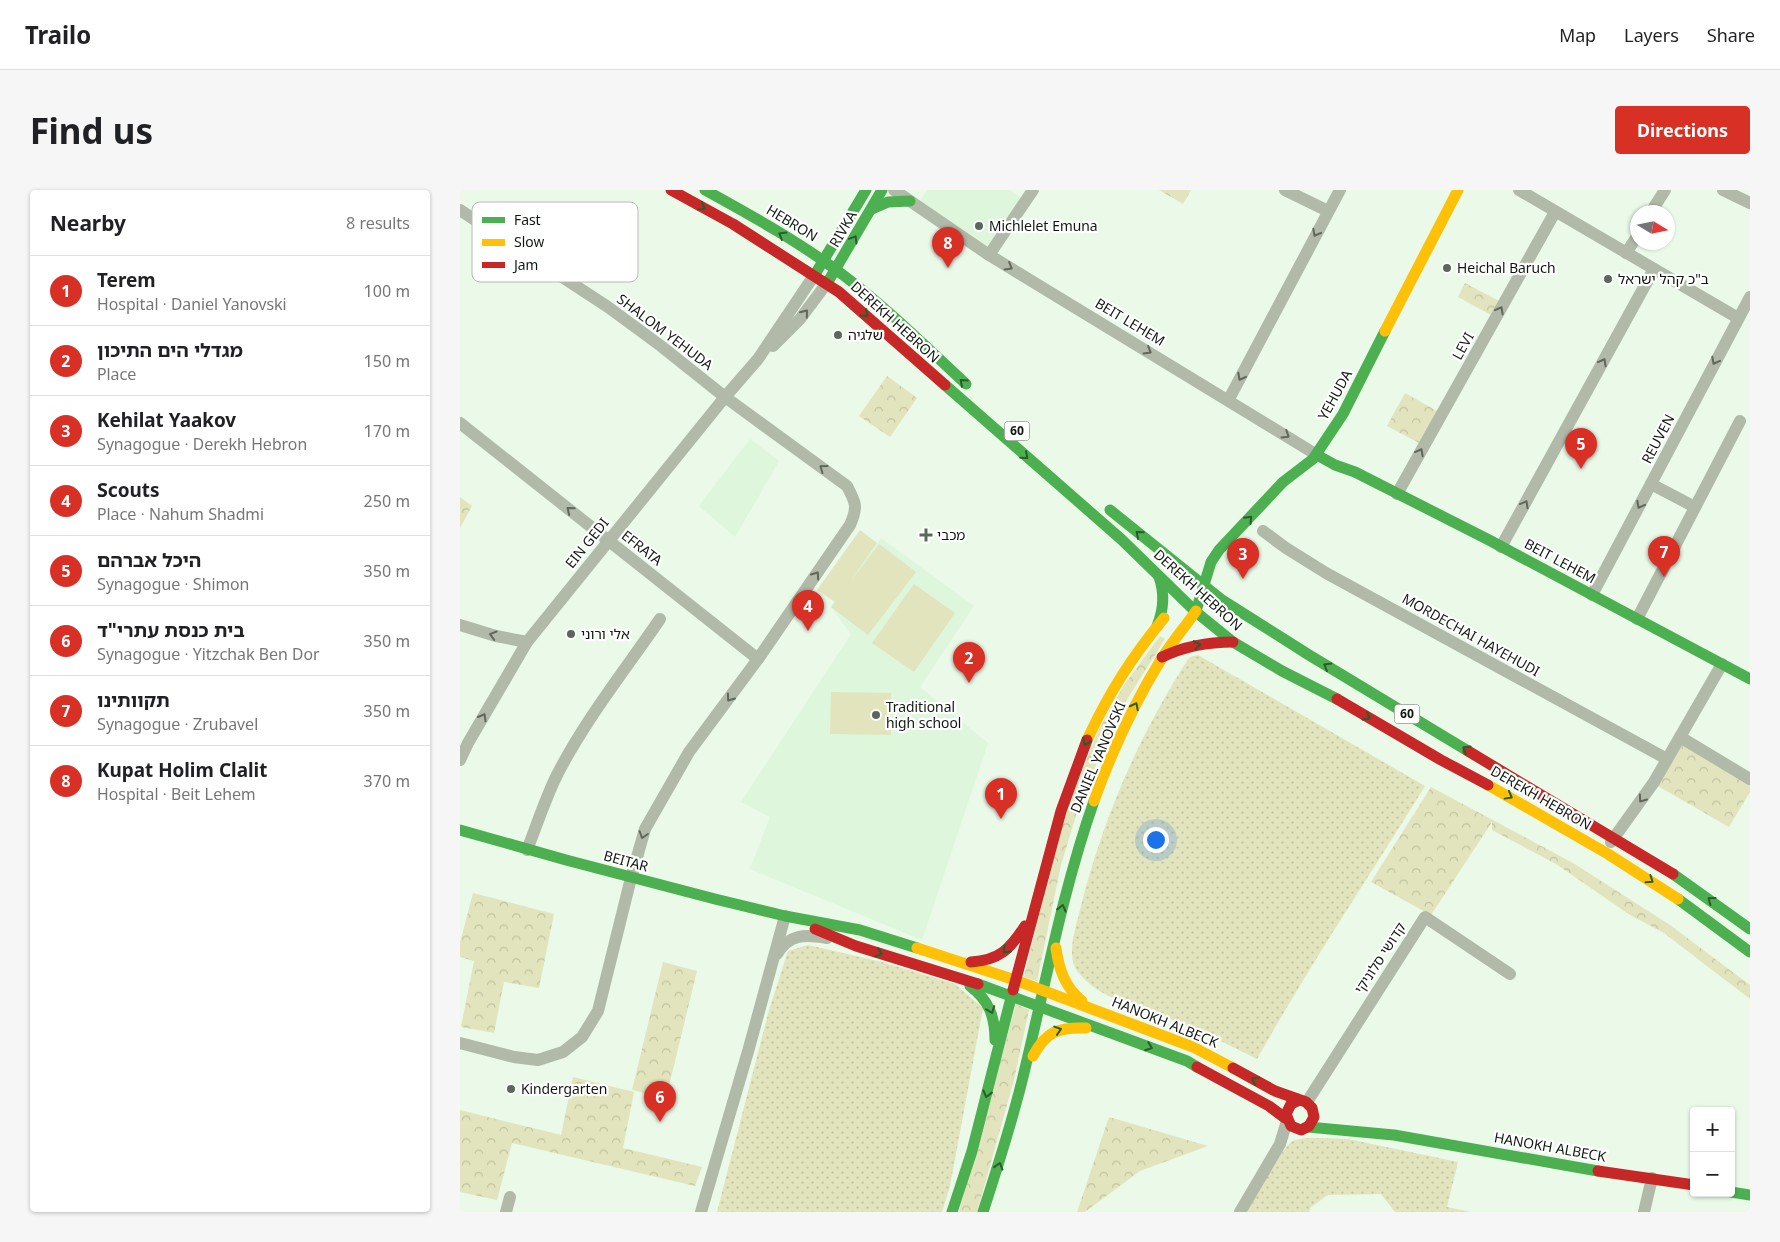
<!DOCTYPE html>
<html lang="en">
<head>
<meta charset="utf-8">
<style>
	:root { --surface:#fff; --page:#f6f6f6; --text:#202124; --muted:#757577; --line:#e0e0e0; --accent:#d93025 }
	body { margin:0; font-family:Georgia,"Noto Sans Hebrew",serif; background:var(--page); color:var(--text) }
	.controls { position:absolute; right:15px; bottom:15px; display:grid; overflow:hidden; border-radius:5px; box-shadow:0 1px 4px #0004 }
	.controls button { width:45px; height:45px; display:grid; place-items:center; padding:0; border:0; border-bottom:1px solid var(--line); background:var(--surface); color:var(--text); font:25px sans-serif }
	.compass { position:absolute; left:1170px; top:15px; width:45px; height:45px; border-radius:50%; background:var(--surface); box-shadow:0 1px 4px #0004; rotate:100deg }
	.you { position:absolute; left:695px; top:649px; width:18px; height:18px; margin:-12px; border:4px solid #fff; border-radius:50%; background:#1a73e8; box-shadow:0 0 0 8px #1a73e833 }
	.badge { display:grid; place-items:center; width:32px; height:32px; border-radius:50%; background:var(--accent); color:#fff; font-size:16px; font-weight:700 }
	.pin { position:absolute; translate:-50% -41px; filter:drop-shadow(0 1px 2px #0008) }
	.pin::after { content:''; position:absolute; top:26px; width:18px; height:15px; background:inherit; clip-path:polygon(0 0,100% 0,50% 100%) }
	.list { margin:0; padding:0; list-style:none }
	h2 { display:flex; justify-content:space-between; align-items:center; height:65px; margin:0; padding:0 20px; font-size:21px }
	h2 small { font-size:16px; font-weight:400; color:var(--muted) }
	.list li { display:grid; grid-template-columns:32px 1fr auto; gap:15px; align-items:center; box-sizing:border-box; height:70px; padding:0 20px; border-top:1px solid var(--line) }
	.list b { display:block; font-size:19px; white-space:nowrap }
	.list p { margin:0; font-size:16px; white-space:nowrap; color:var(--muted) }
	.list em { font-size:16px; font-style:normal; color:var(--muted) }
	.map { position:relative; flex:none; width:1290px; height:1022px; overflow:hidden; border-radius:5px }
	header { display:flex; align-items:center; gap:30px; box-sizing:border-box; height:70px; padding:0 25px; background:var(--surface); border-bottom:1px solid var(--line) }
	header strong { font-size:24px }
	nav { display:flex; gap:28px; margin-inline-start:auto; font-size:18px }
	.intro { display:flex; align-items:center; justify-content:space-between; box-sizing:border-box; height:120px; padding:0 30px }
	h1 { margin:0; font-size:35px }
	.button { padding:12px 22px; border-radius:5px; background:var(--accent); color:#fff; font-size:18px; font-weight:700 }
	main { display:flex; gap:30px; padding:0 30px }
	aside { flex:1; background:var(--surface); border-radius:5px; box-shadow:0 1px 4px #0004 }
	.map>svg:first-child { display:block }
</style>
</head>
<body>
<header>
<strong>Trailo</strong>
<nav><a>Map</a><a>Layers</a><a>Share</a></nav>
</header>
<div class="intro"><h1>Find us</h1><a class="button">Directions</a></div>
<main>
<aside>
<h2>Nearby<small>8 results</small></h2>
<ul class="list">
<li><span class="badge">1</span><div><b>Terem</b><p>Hospital · Daniel Yanovski</p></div><em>100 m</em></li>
<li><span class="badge">2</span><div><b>מגדלי הים התיכון</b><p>Place</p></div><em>150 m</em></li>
<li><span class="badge">3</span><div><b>Kehilat Yaakov</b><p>Synagogue · Derekh Hebron</p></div><em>170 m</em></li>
<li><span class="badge">4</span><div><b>Scouts</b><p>Place · Nahum Shadmi</p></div><em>250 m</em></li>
<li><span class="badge">5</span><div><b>היכל אברהם</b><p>Synagogue · Shimon</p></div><em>350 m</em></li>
<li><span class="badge">6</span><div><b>בית כנסת עתרי&quot;ד</b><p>Synagogue · Yitzchak Ben Dor</p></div><em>350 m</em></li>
<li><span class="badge">7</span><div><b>תקוותינו</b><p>Synagogue · Zrubavel</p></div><em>350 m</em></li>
<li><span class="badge">8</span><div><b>Kupat Holim Clalit</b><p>Hospital · Beit Lehem</p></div><em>370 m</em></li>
</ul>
</aside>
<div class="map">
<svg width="1290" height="1022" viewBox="0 0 1290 1022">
	<defs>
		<pattern id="grass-dots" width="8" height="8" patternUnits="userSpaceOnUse" patternTransform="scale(1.25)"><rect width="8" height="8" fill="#e2e4bd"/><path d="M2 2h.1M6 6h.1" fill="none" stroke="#c1c3a1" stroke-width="1.8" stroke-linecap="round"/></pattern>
		<pattern id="park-crowns" width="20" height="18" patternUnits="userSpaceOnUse" patternTransform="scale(1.25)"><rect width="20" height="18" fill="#e2e4bd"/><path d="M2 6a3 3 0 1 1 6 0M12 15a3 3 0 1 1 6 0" fill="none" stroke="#c1c3a1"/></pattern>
	</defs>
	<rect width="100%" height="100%" fill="#eaf9e8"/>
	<g fill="#ddf6dc">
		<polygon points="467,0 550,0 561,8 528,59 460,12"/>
		<polygon points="290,249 319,271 275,347 239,316"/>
		<polygon points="421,348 514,416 460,497 528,553 462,750 290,679 310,627 281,612 391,444 371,417"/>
	</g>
	<g fill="url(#grass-dots)">
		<path d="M 738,465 L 965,596 C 909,687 849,776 797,869 C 771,856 745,843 718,832 C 684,818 642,812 618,782 C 606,767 615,740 619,724 C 641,633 677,549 727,471 L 730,467 Z"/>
		<polygon points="348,755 422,772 495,794 523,818 490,996 482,1022 257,1022 309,820 328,761"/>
		<path d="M 860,948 L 888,949 L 998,972 L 987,1017 L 1011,1022 L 935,1022 L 921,1004 L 868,1005 L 851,1017 L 849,1022 L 784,1022 C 792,1009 822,957 833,951 C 842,947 852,948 860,948 Z"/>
	</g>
	<g fill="url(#park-crowns)">
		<polygon points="699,0 731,0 723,14"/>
		<polygon points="1005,93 1039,111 1031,125 998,107"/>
		<polygon points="427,186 457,208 430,247 399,226"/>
		<polygon points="945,203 977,221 959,253 927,236"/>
		<polygon points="0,307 12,316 0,338"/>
		<polygon points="700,446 705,449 666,511 643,558 618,619 601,675 577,791 564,787 601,633 639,539 664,495"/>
		<polygon points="1223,554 1290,595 1290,602 1269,637 1196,595"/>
		<polygon points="971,597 1113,673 1210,735 1290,795 1290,809 1204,743 1170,725 1096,674 1032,640 1032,632 971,725 911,692"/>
		<polygon points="13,703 94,724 79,798 44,792 34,843 1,837 14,771 0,767 0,753"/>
		<polygon points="203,772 237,781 206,908 172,900"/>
		<polygon points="556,814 569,820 554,890 517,1022 499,1022"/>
		<polygon points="113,887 174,902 163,958 242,977 235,996 52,953 37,1010 0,1002 0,920 101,945"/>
		<polygon points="649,927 748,956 680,981 625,1022 617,1022"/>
	</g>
	<g fill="#e2e4bd">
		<polygon points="400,340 417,353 390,392 419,354 456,382 408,445 371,417 375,412 357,400"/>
		<polygon points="454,394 495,423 454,482 412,453"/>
		<polygon points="371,502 431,503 431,545 370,544"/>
	</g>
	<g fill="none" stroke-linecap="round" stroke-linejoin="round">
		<g stroke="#b1b9a9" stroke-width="12">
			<polyline points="434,0 529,65 857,265"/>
			<polyline points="825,0 868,21"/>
			<polyline points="1059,0 1278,128"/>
			<polyline points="1263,0 1290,13"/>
			<path d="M 0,20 L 148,117 L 201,156 L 265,207 L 387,296 C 396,313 398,317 390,335 L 298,469 L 229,562 L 185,639 L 171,688 L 138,821 L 122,847 L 103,862 L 78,870 L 54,867 L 0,853"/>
			<polyline points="1191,22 1205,0"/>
			<polyline points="1166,63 1178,45"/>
			<polyline points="529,65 573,0"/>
			<polyline points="313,156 340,129 367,93"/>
			<polyline points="769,209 880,0"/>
			<polyline points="0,233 298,469"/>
			<polyline points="1191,294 1235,317"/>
			<polyline points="937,304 1095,22"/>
			<polyline points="803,341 826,358 866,383 1207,569"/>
			<polyline points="1041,357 1194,79"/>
			<polyline points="1132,405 1290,107"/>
			<polyline points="1177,429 1280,231"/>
			<polyline points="0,435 36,446 67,452"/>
			<polyline points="1220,547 1290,589"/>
			<polyline points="0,570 8,553 67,452 265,207 298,169 355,84"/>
			<polyline points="1151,652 1194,592 1262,474"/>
			<path d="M 67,660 C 77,635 85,609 97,585 C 125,530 165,480 200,429"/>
			<path d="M 317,764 C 329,744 345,744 367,748"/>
			<polyline points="847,912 965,727 1050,784"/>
			<polyline points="46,1022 50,1007"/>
			<polyline points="241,1022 289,858 325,726"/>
			<polyline points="780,1022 820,954 827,931"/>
			<polyline points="1184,1022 1192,988"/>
		</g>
		<g stroke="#4caf50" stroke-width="11">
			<path d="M 245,0 C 294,27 343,54 387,88 C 429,120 467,158 506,194"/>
			<polyline points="412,19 428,12 450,11"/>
			<polyline points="357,81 406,0"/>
			<polyline points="369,90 422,0"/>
			<polyline points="485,195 661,349 736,422 773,452 822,481 877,509"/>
			<polyline points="857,265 875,275 895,282 1029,350 1290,489"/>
			<polyline points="650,320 762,410 849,465 1008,561"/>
			<polyline points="736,421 751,372 759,360 823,292 853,269 883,224 925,141"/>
			<path d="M 697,436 C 704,419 705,404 699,387"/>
			<polyline points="0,640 106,670 255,709 325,726 400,740 457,758"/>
			<polyline points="1213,684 1290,739"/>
			<polyline points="1218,709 1290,762"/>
			<polyline points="518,794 727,871 737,877"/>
			<path d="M 510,796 C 529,810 535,827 535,850"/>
			<polyline points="848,937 934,945 1138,981"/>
			<polyline points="1271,1002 1290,1005"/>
			<polyline points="492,1022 512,961 553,800"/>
			<path d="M 523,1022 C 537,979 551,935 562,891 C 585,797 602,702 634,611"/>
		</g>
		<g stroke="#ffc107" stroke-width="11">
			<polyline points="925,141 998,0"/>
			<path d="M 627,550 C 649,503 671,468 704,428"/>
			<polyline points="1028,595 1148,664 1218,709"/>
			<path d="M 634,611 C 652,561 674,513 702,468 C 712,452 725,437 736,421"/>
			<polyline points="457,758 555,790 733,857 773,878"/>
			<path d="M 596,758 C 599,780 605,797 622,811"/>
			<path d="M 573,866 C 586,841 599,837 626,838"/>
		</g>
		<g stroke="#c62828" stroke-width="11">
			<polyline points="211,0 273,34 379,102 485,195"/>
			<path d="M 702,467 C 725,456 748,452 773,452"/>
			<polyline points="877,509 981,570 1028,595"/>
			<polyline points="1008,561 1213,684"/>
			<polyline points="355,739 396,756 518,794"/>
			<path d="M 511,772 C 540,770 550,759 565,736"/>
			<polyline points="553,800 601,621 627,550"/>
			<polyline points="737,877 809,916 825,928"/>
			<polyline points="773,878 815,901 846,912 852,918 854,927 849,936 841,940 831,936 826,924 831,914 839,910"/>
			<polyline points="1138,981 1234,995"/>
		</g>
	</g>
	<defs><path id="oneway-chevron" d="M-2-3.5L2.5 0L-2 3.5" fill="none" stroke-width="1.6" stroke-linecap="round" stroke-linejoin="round" transform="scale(1.25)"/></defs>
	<g stroke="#2a5c2c">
		<use href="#oneway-chevron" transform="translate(242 17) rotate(29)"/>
		<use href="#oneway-chevron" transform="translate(322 45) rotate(-149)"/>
		<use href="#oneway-chevron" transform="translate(394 49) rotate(-59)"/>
		<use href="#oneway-chevron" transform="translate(405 124) rotate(42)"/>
		<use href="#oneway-chevron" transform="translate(503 192) rotate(-138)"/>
		<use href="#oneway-chevron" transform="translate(565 266) rotate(41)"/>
		<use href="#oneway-chevron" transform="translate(789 329) rotate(-47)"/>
		<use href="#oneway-chevron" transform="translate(679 344) rotate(-140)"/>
		<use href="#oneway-chevron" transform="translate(737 455) rotate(-10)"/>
		<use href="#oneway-chevron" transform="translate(867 476) rotate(-149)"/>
		<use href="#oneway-chevron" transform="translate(675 516) rotate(-63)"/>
		<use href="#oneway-chevron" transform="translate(907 527) rotate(31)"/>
		<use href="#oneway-chevron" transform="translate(626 552) rotate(114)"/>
		<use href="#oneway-chevron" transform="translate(1006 559) rotate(-149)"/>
		<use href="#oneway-chevron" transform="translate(1049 606) rotate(29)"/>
		<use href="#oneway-chevron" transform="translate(1190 690) rotate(34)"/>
		<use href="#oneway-chevron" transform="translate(1251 710) rotate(-144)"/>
		<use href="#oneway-chevron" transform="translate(602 718) rotate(-76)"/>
		<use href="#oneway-chevron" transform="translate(546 760) rotate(136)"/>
		<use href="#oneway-chevron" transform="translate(419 763) rotate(17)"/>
		<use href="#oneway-chevron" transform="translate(531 820) rotate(69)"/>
		<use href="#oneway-chevron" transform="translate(598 840) rotate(-18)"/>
		<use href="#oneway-chevron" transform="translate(689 857) rotate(21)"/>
		<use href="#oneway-chevron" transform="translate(795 890) rotate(-151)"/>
		<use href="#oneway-chevron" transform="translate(527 904) rotate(104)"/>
		<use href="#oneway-chevron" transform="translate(539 976) rotate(-73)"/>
	</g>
	<g stroke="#60685c">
		<use href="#oneway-chevron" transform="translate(856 43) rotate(118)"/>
		<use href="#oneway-chevron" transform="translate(549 77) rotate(31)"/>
		<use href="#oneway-chevron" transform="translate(1040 120) rotate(-61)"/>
		<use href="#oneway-chevron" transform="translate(345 123) rotate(-51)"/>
		<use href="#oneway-chevron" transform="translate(688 161) rotate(31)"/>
		<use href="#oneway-chevron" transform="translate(1255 171) rotate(118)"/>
		<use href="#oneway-chevron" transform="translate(1143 172) rotate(-61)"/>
		<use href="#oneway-chevron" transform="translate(781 187) rotate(118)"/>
		<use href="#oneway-chevron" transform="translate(826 245) rotate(32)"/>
		<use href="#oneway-chevron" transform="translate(960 262) rotate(-61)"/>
		<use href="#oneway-chevron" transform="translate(363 278) rotate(-144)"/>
		<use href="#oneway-chevron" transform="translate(1065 314) rotate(-61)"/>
		<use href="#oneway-chevron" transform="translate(1180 315) rotate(118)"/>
		<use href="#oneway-chevron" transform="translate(110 320) rotate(-141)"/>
		<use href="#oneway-chevron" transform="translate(356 385) rotate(-55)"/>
		<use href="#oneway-chevron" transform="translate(33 445) rotate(-164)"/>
		<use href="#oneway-chevron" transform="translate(270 508) rotate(126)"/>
		<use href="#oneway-chevron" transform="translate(23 527) rotate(-60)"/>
		<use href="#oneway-chevron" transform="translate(1182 609) rotate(126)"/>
		<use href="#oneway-chevron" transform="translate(183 645) rotate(108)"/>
	</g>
	<g fill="#5c675b" stroke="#fff" stroke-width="2">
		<circle cx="519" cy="36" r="5"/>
		<circle cx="987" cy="78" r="5"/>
		<circle cx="1148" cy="89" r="5"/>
		<circle cx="378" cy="145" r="5"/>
		<path d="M463.5 337.5h5v5h5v5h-5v5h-5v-5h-5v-5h5z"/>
		<circle cx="111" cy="444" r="5"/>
		<circle cx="416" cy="525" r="5"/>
		<circle cx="51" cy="899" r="5"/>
	</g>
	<g text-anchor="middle" stroke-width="4.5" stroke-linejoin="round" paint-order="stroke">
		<g fill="#fff" stroke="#575d57" stroke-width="1">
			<rect x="544.5" y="231.5" width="25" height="19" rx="4"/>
			<rect x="934.5" y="514.5" width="25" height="19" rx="4"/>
		</g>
		<g font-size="12" font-weight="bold" fill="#0f180f">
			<text x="557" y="245">60</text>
			<text x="947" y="528">60</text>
		</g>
		<g font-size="14" fill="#0f180f" stroke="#fff">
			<text transform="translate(332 33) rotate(31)" y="5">HEBRON</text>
			<text transform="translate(383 39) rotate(-60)" y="5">RIVKA</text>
			<text transform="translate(435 132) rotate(42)" y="5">DEREKH HEBRON</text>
			<text transform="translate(670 132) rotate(31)" y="5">BEIT LEHEM</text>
			<text transform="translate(205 142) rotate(37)" y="5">SHALOM YEHUDA</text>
			<text transform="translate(1003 156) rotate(-61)" y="5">LEVI</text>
			<text transform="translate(875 205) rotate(-61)" y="5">YEHUDA</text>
			<text transform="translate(1198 249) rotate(-62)" y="5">REUVEN</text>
			<text transform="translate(127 353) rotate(-51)" y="5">EIN GEDI</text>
			<text transform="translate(182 358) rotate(38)" y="5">EFRATA</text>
			<text transform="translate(1100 371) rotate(28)" y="5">BEIT LEHEM</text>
			<text transform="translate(738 400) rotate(42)" y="5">DEREKH HEBRON</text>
			<text transform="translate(1011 445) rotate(29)" y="5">MORDECHAI HAYEHUDI</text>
			<text transform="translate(638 567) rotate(-67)" y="5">DANIEL YANOVSKI</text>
			<text transform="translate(1081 608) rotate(30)" y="5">DEREKH HEBRON</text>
			<text transform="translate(166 671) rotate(15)" y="5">BEITAR</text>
			<text transform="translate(920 768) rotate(-57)" y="5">קדושי סלוניקי</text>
			<text transform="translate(705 832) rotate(22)" y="5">HANOKH ALBECK</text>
			<text transform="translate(1090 957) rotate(10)" y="5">HANOKH ALBECK</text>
		</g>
		<g font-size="14" fill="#0f180f" stroke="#fff" text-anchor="start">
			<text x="529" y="41">Michlelet Emuna</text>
			<text x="997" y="83">Heichal Baruch</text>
			<text x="1158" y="94">ב"כ קהל ישראל</text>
			<text x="388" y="150">שלגיה</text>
			<text x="477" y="350">מכבי</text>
			<text x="121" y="449">אלי ורוני</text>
			<text x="426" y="522">Traditional<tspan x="426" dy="16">high school</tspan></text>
			<text x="61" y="904">Kindergarten</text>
		</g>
	</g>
	<rect x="12" y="12" width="166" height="80" rx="8" fill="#fff" stroke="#b7bab7" stroke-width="1"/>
	<rect x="22" y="27" width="23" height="6" fill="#4caf50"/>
	<rect x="22" y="49" width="23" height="7" fill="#ffc107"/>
	<rect x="22" y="72" width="23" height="6" fill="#c62828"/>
	<g font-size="14" fill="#0f180f">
		<text x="54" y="35">Fast</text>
		<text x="54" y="57">Slow</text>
		<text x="54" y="80">Jam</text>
	</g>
</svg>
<div class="controls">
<button>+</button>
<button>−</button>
</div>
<svg class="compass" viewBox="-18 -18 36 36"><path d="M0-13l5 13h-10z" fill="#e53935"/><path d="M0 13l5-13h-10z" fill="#757577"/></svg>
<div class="you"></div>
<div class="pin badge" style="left:541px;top:629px">1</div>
<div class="pin badge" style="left:509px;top:493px">2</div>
<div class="pin badge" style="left:783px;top:389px">3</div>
<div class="pin badge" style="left:348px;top:441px">4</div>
<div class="pin badge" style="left:1121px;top:279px">5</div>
<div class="pin badge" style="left:200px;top:932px">6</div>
<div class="pin badge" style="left:1204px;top:387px">7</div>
<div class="pin badge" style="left:488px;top:78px">8</div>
</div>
</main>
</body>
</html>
